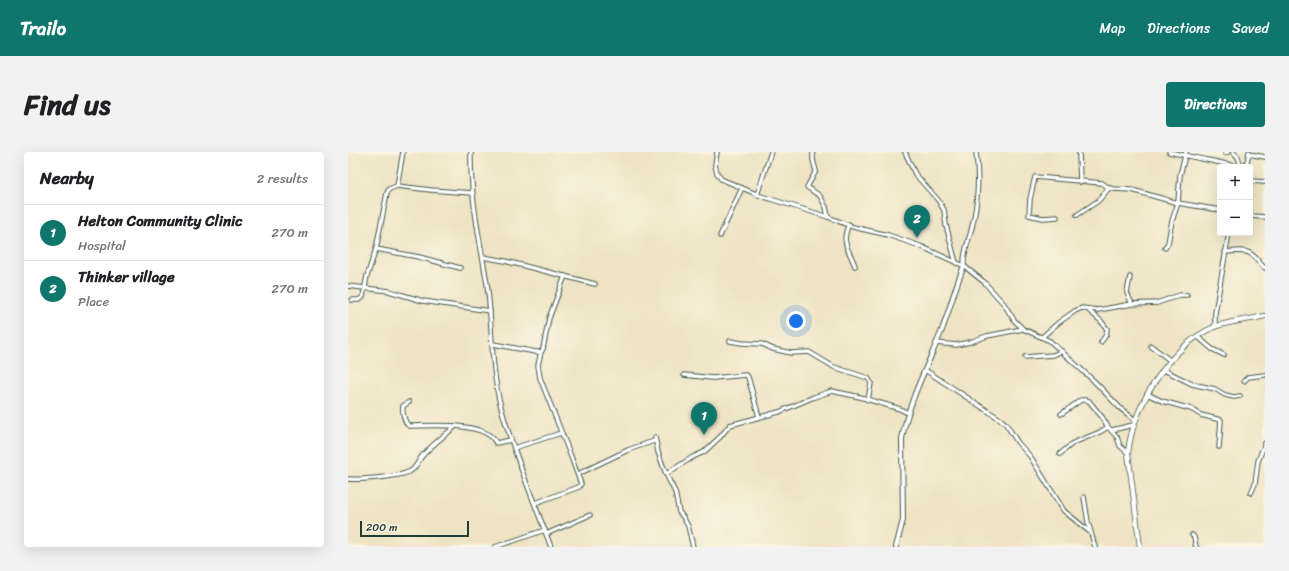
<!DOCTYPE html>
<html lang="en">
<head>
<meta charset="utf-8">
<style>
	:root { --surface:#fff; --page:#f2f2f2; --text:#202124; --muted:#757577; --line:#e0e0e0; --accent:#0f766e }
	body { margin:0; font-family:Sriracha,sans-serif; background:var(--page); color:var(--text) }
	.controls { position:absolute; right:12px; top:12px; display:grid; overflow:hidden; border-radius:4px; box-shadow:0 4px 16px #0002 }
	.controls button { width:36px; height:36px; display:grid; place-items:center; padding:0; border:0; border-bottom:1px solid var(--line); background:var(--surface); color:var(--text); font:20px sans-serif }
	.scale { position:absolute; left:12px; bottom:10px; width:109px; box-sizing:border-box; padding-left:4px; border:2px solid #1f3d34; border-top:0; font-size:11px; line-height:14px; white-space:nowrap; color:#1f3d34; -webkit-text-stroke:3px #fcf5e5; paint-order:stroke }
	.you { position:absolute; left:448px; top:169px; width:14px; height:14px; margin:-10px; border:3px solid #fff; border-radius:50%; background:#1a73e8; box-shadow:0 0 0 6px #1a73e833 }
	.badge { display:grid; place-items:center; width:26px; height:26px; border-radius:50%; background:var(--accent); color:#fff; font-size:13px; font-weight:700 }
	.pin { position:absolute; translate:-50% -33px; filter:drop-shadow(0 1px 2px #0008) }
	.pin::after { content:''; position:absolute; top:21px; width:14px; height:12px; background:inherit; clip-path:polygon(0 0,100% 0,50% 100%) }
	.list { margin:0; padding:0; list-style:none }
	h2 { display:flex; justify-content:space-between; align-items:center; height:52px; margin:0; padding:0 16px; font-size:17px }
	h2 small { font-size:13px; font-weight:400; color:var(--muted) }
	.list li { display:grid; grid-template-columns:26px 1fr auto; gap:12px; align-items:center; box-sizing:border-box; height:56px; padding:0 16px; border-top:1px solid var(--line) }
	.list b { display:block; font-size:15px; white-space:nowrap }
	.list p { margin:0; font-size:13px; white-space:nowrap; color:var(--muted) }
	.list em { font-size:13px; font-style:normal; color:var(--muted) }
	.map { position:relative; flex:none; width:917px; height:395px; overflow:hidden; border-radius:4px }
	header { display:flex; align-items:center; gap:24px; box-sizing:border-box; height:56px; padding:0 20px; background:var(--accent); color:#fff }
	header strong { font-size:19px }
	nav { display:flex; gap:22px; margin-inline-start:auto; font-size:14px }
	.intro { display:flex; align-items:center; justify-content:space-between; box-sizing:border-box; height:96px; padding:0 24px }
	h1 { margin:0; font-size:28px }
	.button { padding:10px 18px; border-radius:4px; background:var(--accent); color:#fff; font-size:14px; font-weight:700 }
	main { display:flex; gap:24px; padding:0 24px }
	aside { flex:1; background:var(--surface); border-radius:4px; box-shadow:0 4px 16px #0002 }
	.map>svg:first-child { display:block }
</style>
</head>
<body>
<header>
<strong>Trailo</strong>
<nav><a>Map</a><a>Directions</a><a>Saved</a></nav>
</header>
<div class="intro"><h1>Find us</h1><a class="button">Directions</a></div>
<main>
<aside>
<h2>Nearby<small>2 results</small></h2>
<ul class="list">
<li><span class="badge">1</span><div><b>Helton Community Clinic</b><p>Hospital</p></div><em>270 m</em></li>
<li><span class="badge">2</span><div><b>Thinker village</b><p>Place</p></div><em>270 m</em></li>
</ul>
</aside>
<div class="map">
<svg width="917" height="395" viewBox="0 0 917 395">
	<rect width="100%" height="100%" fill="#fcf5e5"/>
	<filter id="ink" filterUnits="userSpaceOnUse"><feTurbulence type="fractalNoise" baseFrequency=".025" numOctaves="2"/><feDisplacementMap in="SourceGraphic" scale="8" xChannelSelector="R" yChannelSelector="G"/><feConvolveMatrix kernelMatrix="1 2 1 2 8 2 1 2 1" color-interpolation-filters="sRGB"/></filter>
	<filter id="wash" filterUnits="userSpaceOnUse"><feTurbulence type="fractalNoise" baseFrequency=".012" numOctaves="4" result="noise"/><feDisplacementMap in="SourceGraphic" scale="16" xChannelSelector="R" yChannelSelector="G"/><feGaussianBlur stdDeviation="0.9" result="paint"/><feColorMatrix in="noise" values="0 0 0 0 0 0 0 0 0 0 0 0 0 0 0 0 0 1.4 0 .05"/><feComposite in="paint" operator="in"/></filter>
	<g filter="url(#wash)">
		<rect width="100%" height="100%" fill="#eee3c3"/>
	</g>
	<g filter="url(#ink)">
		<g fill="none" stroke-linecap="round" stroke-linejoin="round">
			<defs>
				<g id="minor">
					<path d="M 123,0 C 122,45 132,88 139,132 C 145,173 142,215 153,255 C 166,303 186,349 203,395"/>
					<polyline points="369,0 367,13 369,21 373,27 413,44 480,65 505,75 540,83 572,94 616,114 636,130 656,152 666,168 675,177 702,189 746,229 772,256 787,268"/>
					<polyline points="465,0 465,8 468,19 459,35 472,44 478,55 480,65"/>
					<polyline points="557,0 567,22 590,48 596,58 598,73 608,111"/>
					<polyline points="731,0 732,30"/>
					<polyline points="821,0 893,15 890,5 885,0"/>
					<polyline points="877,1 880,0"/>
					<polyline points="901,2 917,5"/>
					<polyline points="893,15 899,10 901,0"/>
					<polyline points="902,29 917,30"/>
					<polyline points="49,34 55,0"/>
					<polyline points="409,43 423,0"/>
					<polyline points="729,63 750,49 761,36"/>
					<polyline points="902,64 917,65"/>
					<polyline points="709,65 695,66 681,63 682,47 687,25 754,31 761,36 766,37 784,38 830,51 872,58"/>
					<path d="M 501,72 C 492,91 501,97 507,114"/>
					<polyline points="372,84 394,36"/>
					<polyline points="817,96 820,91 824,69 830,51 832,23 838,0"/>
					<polyline points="28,97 71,105 112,116"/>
					<path d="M 877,100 C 885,100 897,97 903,102 C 909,105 911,112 917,116"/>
					<polyline points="135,105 157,109 247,132"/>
					<path d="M 616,114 C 615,100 621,89 624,75 C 630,51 631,24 628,0"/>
					<polyline points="782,125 779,141 784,152"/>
					<polyline points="0,134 41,139 75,149 142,159"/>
					<polyline points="4,148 11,148 15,145 19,124 28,97 39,41 41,37 49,34 83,38 124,41"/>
					<polyline points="740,158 753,169 759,177 758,183 753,190"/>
					<polyline points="867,175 867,161 881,81"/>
					<polyline points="694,185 710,171 727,159 734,156 750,158 784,152 809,151 832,143 839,143"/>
					<polyline points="850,185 864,197 876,203"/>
					<polyline points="382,189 394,191 414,192 425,197 443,201 461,200 486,215 520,226 523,231 520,248"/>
					<polyline points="588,191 608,193 622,190 639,184 675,177"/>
					<polyline points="145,192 188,200 193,200 195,197 201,166 217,124"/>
					<polyline points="803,194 823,209"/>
					<polyline points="677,205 705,203 714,199"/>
					<polyline points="577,218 652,267 658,272 670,291 682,304 716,359 742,380"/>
					<polyline points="816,218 844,232 867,237 877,243 886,245 892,244"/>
					<polyline points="336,223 365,226 398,223 400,225 411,265"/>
					<polyline points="896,229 900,225 917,223"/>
					<polyline points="799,242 814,249 843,257 853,263 873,268 871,295"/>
					<path d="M 61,250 L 55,254 C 54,260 56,270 61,274 C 82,274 138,269 148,291 L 163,288"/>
					<polyline points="713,262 733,248 737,248 741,249 754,265 760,275 769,285 772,294 780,301"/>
					<polyline points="764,278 785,273"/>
					<polyline points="307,285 310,300 318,322 327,340 331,360 335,365 340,374 345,395"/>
					<polyline points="166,296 213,281"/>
					<polyline points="712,302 725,291 752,280 760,275"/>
					<polyline points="230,322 280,298 306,289"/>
					<polyline points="318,322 345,305 356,300 372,285 382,273 431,260 466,245 484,239 512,245 552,257 560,261"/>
					<path d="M 0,327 C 12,328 56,325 64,318 C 69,314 71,307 75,303 C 85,292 97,283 108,274"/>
					<polyline points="903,341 907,332 910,309 917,291"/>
					<polyline points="736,345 740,370 747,395"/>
					<polyline points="187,351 231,335 233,332 222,302 192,226 190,213 193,200"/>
					<polyline points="198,382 242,363"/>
					<polyline points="844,383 846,385 848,395"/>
					<polyline points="147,395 197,378"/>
				</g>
				<path id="tertiary" d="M 548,395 L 555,368 L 554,287 C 560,250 580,213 594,178 C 602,157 607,135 616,114"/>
				<path id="secondary" d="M 792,395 L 780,301 C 785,254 822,194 866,175 C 882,169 901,168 917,164"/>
			</defs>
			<use href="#minor" stroke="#3e5649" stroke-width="5.5"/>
			<use href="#tertiary" stroke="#3e5649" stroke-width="6"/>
			<use href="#secondary" stroke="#3e5649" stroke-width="6"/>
			<use href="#minor" stroke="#fff" stroke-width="3.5"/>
			<use href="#tertiary" stroke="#fff" stroke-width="4"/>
			<use href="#secondary" stroke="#fff" stroke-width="4.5"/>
		</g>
	</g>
</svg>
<div class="controls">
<button>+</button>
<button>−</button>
</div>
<div class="scale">200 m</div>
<div class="you"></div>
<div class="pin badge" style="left:356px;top:283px">1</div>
<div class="pin badge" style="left:569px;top:86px">2</div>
</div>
</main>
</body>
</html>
